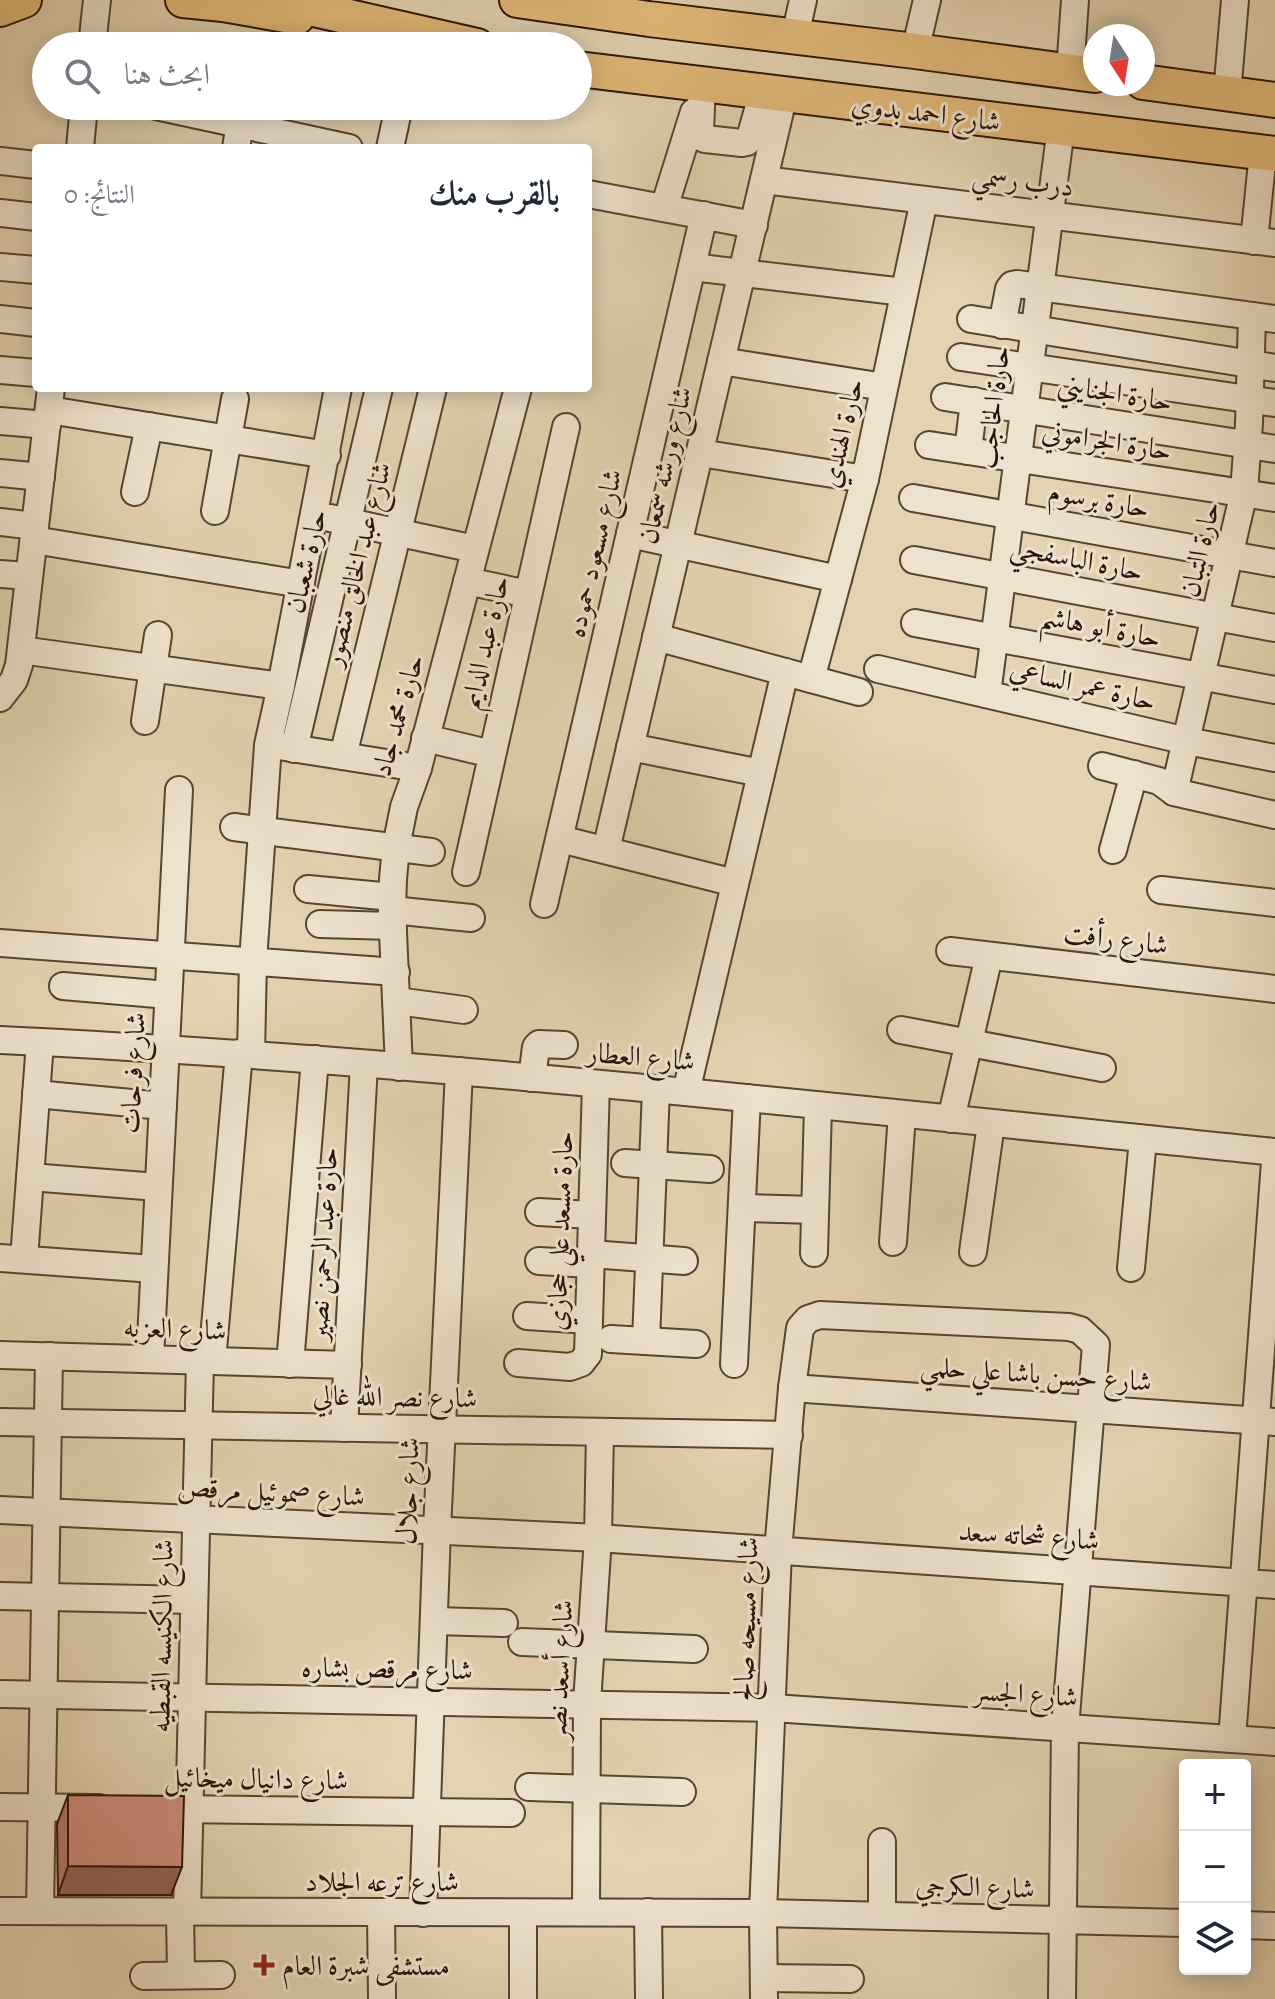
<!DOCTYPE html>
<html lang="ar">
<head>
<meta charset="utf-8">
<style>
	:root { --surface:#fff; --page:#f2f2f3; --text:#1f2937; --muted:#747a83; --line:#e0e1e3 }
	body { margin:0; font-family:Alegreya,Amiri,serif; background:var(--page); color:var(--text); direction:rtl }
	.controls { position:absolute; right:24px; bottom:24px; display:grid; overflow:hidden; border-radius:8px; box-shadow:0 4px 20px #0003 }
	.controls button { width:72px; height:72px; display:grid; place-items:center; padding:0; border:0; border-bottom:2px solid var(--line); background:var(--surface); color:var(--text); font:40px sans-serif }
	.compass { position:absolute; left:1083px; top:24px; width:72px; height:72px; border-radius:50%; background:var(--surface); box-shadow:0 4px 20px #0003; rotate:168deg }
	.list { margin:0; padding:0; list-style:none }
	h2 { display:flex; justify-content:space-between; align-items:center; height:104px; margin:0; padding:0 32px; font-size:34px }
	h2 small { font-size:26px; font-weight:400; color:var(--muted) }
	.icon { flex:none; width:44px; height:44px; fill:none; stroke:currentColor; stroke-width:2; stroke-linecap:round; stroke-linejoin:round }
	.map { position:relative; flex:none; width:1275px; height:1999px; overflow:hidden; direction:ltr }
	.search { position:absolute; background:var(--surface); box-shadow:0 4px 20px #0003; left:32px; top:32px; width:560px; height:88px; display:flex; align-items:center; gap:20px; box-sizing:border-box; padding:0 28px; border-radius:44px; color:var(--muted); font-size:30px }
	.panel { position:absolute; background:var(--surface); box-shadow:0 4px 20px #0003; left:32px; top:144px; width:560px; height:248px; border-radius:8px; direction:rtl }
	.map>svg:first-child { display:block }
</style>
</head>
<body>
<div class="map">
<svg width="1275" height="1999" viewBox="0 0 1275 1999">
	<rect width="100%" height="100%" fill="#e3d3b2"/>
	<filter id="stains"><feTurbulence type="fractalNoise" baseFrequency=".0025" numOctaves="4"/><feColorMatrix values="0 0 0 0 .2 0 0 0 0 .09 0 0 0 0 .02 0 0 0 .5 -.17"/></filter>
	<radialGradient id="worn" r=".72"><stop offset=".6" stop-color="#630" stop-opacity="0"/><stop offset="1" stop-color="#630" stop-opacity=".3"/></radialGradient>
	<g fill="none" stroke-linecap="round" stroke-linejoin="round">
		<defs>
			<g id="minor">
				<polyline points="795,36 803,0"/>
				<polyline points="92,46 97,0"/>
				<polyline points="915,51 927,0"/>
				<polyline points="1070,72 1075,0"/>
				<polyline points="702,84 700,132 701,137 705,139 742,143 747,142 750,138 763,92"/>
				<polyline points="1227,94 1235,0"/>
				<polyline points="156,106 349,148"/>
				<polyline points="80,148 84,106"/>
				<polyline points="236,148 240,124"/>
				<polyline points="390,148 399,106"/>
				<polyline points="0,161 36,165"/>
				<polyline points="764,180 1275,243"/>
				<polyline points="588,194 754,225"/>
				<polyline points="664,208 694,112"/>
				<polyline points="0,213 36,217"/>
				<polyline points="1254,241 1263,153"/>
				<polyline points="0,267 36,270"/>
				<polyline points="692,267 904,292"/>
				<polyline points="0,319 36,323"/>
				<polyline points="971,319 1275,368"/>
				<polyline points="1002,325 1009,289 1012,285 1017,284 1275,319"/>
				<polyline points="961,357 1275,403"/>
				<polyline points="721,361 884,387"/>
				<polyline points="0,370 36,373"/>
				<polyline points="945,397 1275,449"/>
				<polyline points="49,410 327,455"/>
				<polyline points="0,421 47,425"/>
				<polyline points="929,445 1275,498"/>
				<polyline points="968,451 974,401"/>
				<polyline points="700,453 865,479"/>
				<polyline points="0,473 41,477"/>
				<polyline points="135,492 149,426"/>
				<polyline points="913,498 1275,563"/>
				<polyline points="215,511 235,399"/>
				<polyline points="330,518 475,549"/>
				<polyline points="0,522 35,526"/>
				<polyline points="630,534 838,579"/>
				<polyline points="34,540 301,584"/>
				<polyline points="914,560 1275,628"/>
				<polyline points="0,574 29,576"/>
				<polyline points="467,581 528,594"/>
				<polyline points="915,623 1275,690"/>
				<polyline points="656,637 859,692"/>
				<polyline points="21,650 281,686"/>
				<polyline points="878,669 1187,741 1275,758"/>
				<polyline points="811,679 865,479 924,200"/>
				<polyline points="987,694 1061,128"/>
				<polyline points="0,698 14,680 19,665 51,388"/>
				<polyline points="145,721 158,635"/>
				<polyline points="425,738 492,754"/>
				<polyline points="279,746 418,768"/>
				<polyline points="630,747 761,773"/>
				<polyline points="294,749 379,388"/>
				<polyline points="343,756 433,388"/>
				<polyline points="1102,766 1159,781 1174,792 1275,815"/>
				<polyline points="1174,792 1244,492 1249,423 1252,316"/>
				<polyline points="234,827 431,852"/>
				<polyline points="560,839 735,883"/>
				<polyline points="606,850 784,94"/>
				<polyline points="1113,850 1134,774"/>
				<polyline points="466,872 566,427"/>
				<polyline points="308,889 392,897"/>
				<polyline points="1161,890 1275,903"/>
				<polyline points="544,904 704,215"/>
				<polyline points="392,910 471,918"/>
				<polyline points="320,924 393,926"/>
				<polyline points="0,943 396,972"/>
				<polyline points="950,951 1275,989"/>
				<polyline points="63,986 168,995"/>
				<polyline points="397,1001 464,1010"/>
				<polyline points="901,1030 1102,1068"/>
				<path d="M 0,1040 C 426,1060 851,1109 1275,1152"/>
				<polyline points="251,1054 253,961 268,745 281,686 338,388"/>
				<polyline points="399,1067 392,910 393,879 396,847 404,807 418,768 518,388"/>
				<polyline points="532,1078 536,1047 539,1044 564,1045"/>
				<polyline points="686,1092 785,672"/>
				<polyline points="36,1094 163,1106"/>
				<polyline points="951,1119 989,956"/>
				<polyline points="625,1163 710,1169"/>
				<polyline points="30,1177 158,1187"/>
				<polyline points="742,1208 815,1210"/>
				<polyline points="539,1212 592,1215"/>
				<polyline points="893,1242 902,1114"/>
				<polyline points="973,1252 991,1124"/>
				<polyline points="814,1253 818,1106"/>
				<polyline points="591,1254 684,1261"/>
				<polyline points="0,1258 154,1269"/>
				<polyline points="24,1259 40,1042"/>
				<polyline points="539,1261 590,1264"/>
				<polyline points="1131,1268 1143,1139"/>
				<polyline points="527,1316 589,1320"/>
				<polyline points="611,1339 696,1344"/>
				<polyline points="646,1341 656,1089"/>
				<polyline points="0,1355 348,1365"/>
				<polyline points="150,1359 179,790"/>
				<polyline points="212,1361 239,1053"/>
				<polyline points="518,1363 570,1367 581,1363 588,1354 596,1084"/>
				<polyline points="290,1364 315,1059"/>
				<polyline points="734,1364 747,1098"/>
				<polyline points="792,1388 1275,1422"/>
				<polyline points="0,1422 789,1435"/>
				<polyline points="344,1428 364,1064"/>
				<polyline points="0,1510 598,1538 1275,1585"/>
				<polyline points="0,1596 194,1600"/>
				<polyline points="435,1621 504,1623"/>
				<polyline points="522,1642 694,1649"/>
				<polyline points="0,1694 773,1708 1275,1742"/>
				<polyline points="1232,1739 1275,1162"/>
				<polyline points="529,1787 682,1792"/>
				<polyline points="0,1807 99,1808"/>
				<polyline points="174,1809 511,1813"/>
				<polyline points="0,1911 763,1913 1185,1923"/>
				<polyline points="40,1911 49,1356"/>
				<polyline points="586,1912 587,1703 598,1538 600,1432"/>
				<polyline points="648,1912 649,1999"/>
				<polyline points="180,1913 181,1975"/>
				<polyline points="187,1913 200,1361"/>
				<polyline points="381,1913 382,1999"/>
				<polyline points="423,1913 437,1530 459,1071"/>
				<polyline points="523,1913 523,1999"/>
				<polyline points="882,1915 882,1842"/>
				<polyline points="1245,1925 1275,1926"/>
				<polyline points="144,1976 221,1975"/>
				<polyline points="764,1978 850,1979"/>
				<polyline points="764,1999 763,1913 778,1551 792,1388 800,1328 808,1319 820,1315 1069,1327 1080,1330 1096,1345 1065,1728 1062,1999"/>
			</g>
			<g id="major">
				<polyline points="183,0 223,4 297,17"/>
				<polyline points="274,0 477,46"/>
				<polyline points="517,0 649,19 915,51 1095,75"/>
				<polyline points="0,9 24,0"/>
				<polyline points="578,69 1275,154"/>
				<polyline points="1143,82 1275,100"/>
			</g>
		</defs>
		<use href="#minor" stroke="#584432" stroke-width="30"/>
		<use href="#major" stroke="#2a1408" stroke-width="38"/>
		<use href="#minor" stroke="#ede2cd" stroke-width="26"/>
		<use href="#major" stroke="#e2ba79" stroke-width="34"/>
	</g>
	<polygon fill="#b5786c" stroke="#2a1408" stroke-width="2" points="68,1795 171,1895 58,1895 57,1824"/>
	<polygon fill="#936158" stroke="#2a1408" stroke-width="2" points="68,1866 182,1867 171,1895 58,1895"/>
	<polygon fill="#d28b7e" stroke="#2a1408" stroke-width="2" points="68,1795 184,1796 182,1867 68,1866"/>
	<path fill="#8f2418" stroke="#ede2cd" stroke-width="3" d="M260 1953h8v8h8v8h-8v8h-8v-8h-8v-8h8z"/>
	<g text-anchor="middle" stroke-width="6" stroke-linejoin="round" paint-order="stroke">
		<g font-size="28" fill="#2a1408" stroke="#ede2cd">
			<text transform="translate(926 112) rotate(7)" y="10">شارع احمد بدوي</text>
			<text transform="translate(1023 180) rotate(7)" y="10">درب رسمي</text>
			<text transform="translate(1115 392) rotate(9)" y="10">حارة الجنايني</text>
			<text transform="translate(992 407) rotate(-83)" y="10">حارة الحاجب</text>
			<text transform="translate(841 433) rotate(-77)" y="10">حارة الهندي</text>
			<text transform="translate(1107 440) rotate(9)" y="10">حارة الجراموني</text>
			<text transform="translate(664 465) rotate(-77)" y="10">شارع ورشه سمعان</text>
			<text transform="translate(1099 499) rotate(10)" y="10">حارة برسوم</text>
			<text transform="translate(1199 549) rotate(-77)" y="10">حارة التبان</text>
			<text transform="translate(593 553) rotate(-77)" y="10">شارع مسعود حموده</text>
			<text transform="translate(1077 558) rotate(11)" y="10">حارة الباسفجي</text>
			<text transform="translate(305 561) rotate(-77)" y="10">حارة شعبان</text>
			<text transform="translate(356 564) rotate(-76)" y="10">شارع عبد الخالق منصور</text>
			<text transform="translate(1101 626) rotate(11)" y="10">حارة أبو هاشم</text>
			<text transform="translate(484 642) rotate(-77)" y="10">حارة عبد الدايم</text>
			<text transform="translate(1083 684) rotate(13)" y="10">حارة عمر الساعي</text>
			<text transform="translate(397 715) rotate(-74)" y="10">حارة محمد جاد</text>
			<text transform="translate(1116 938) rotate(7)" y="10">شارع رأفت</text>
			<text transform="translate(641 1056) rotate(5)" y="10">شارع العطار</text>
			<text transform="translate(132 1073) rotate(-87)" y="10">شارع فرحات</text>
			<text transform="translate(559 1231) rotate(-88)" y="10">حارة مسعد علي حجازي</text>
			<text transform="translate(322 1244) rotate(-87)" y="10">حارة عبد الرحمن نصير</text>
			<text transform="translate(175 1328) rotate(2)" y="10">شارع العزبه</text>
			<text transform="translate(1036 1373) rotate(4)" y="10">شارع حسن باشا علي حلمي</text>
			<text transform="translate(395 1396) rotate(1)" y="10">شارع نصر الله غالي</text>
			<text transform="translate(271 1491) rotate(3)" y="10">شارع صموئيل مرقص</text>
			<text transform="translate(407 1491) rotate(-88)" y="10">شارع جلال</text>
			<text transform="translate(1029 1535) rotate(4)" y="10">شارع شحاته سعد</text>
			<text transform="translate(745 1619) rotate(-88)" y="10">شارع مسيحه صالح</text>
			<text transform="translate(161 1636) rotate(-89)" y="10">شارع الكنيسه القبطيه</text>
			<text transform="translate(387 1668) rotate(1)" y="10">شارع مرقص بشاره</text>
			<text transform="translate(559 1670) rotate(-87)" y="10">شارع أسعد نصر</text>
			<text transform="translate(1026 1693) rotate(4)" y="10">شارع الجسر</text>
			<text transform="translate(256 1778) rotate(1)" y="10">شارع دانيال ميخائيل</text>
			<text x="382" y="1891">شارع ترعه الجلاد</text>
			<text transform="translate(975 1886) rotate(2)" y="10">شارع الكرجي</text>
		</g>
		<g font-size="28" fill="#2a1408" stroke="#ede2cd" text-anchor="start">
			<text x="282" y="1975">مستشفى شبرة العام</text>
		</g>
	</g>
	<rect width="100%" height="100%" filter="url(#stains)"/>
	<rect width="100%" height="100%" fill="url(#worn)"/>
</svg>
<div class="controls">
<button>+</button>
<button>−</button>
<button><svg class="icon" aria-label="layers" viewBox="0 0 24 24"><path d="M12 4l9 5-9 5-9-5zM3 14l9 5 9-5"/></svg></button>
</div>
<svg class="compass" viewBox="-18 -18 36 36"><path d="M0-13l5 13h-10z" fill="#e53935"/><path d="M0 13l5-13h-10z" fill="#747a83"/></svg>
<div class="search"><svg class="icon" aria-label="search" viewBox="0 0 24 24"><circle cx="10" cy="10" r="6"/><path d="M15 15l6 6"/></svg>ابحث هنا</div>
<section class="panel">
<h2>بالقرب منك<small>النتائج: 0</small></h2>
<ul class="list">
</ul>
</section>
</div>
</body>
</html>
